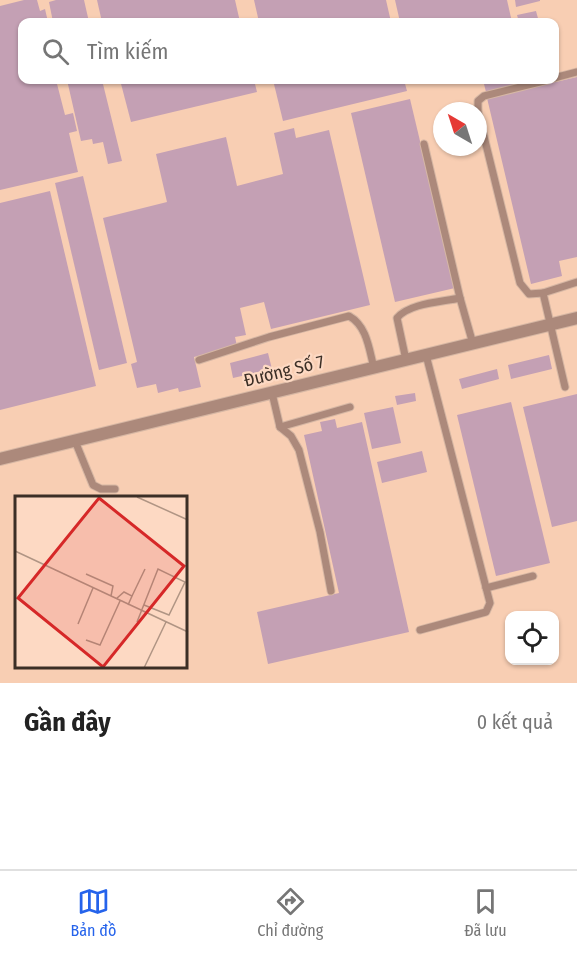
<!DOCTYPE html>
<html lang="vi">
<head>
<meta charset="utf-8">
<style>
	:root { --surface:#fff; --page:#f6f6f6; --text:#222; --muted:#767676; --line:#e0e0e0; --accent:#2563eb }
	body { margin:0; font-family:"Fira Sans Condensed",sans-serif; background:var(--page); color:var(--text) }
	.controls { position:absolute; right:18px; bottom:18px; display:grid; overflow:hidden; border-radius:12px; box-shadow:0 2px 4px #0004 }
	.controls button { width:54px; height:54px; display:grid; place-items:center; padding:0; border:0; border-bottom:2px solid var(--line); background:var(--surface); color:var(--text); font:30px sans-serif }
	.compass { position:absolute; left:433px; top:102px; width:54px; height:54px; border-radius:50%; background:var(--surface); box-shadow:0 2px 4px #0004; rotate:321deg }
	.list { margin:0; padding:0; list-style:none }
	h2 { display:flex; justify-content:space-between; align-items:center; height:78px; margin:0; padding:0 24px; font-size:26px }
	h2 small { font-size:20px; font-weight:400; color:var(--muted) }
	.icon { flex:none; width:33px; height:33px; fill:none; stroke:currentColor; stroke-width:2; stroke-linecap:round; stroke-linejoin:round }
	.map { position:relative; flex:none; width:577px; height:683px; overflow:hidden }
	.search { position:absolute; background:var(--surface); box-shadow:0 2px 4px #0004; left:18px; right:18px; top:18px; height:66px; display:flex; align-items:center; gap:15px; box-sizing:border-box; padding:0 21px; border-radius:12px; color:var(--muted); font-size:22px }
	.sheet { height:186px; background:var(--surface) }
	nav { display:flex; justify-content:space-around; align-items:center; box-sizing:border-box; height:84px; border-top:2px solid var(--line); background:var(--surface); font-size:16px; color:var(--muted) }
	nav a { display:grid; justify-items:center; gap:3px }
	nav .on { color:var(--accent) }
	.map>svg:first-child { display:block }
</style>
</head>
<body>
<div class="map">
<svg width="577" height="683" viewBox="0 0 577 683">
	<rect width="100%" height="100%" fill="#fdd9c3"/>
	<path fill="#f8ceb3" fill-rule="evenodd" d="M 0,0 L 577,0 L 577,683 L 0,683 ZM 22,22 L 554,22 L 554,80 L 22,80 ZM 442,111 L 478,111 L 478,147 L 442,147 ZM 16,497 L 186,497 L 186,666 L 16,666 ZM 510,616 L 554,616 L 554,660 L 510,660 Z"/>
	<g fill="#c4a0b4">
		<polygon points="24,0 37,0 40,11 45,9 48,22 22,22 22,80 56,80 65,115 73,113 77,131 69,133 78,172 0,190 0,6"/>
		<polygon points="56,0 84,0 89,22 53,22 49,2"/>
		<polygon points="97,0 235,0 240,22 102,22"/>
		<polygon points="254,0 386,0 391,22 259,22"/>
		<polygon points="395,0 507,0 512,22 400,22"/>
		<polygon points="515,0 540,0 540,1 516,7"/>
		<polygon points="536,11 539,22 519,22 517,15"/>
		<polygon points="577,77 577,257 559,261 562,276 531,284 487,98"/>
		<polygon points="67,80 102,80 122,161 108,164 103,142 93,144 92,139 81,141"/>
		<polygon points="120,80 254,80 257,92 131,122"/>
		<polygon points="273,80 404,80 407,91 283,121"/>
		<polygon points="483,80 527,80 527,82 486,92"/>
		<polygon points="410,99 455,288 395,302 351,113"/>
		<polygon points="294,128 296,138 329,130 370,305 271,329 264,302 240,308 246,335 235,337 237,346 194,357 201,387 179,392 178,388 158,393 156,384 137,388 131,364 137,362 103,218 167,202 156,154 226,137 237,186 283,174 274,133"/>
		<polygon points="83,176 127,363 99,370 55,183"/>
		<polygon points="50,191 96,386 0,410 0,203"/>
		<polygon points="268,353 272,369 233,378 230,363"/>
		<polygon points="549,355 552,369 511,379 508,365"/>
		<polygon points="497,369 499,379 462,389 459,379"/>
		<polygon points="415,393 416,401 397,405 395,396"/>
		<polygon points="577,394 577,521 552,527 523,407"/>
		<polygon points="511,402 550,563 496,576 457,415"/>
		<polygon points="393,407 401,443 372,449 364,413"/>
		<polygon points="335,419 337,428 362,422 409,632 268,664 257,612 339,593 304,435 322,431 320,422"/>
		<polygon points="422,451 427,472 382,483 377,462"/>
	</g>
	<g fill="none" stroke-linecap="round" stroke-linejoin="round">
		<defs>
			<g id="service">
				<polyline points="554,78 577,72"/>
				<polyline points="478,111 478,101 484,96 548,80"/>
				<polyline points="478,112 520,283 529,294 543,293 565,387"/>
				<polyline points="424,144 460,298"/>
				<polyline points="543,293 577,282"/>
				<path d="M 199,360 L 269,337 L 349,316 C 367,326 369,349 374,368"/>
				<path d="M 406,360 L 397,318 C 409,303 442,302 460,298 L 473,344"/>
				<polyline points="272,393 280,427 291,436 299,450 320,532 331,591"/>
				<polyline points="280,427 350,407"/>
				<polyline points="75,441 93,485 101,489 115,489"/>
				<polyline points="486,588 533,576"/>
				<polyline points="420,630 486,612 490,603 426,355"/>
			</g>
			<polyline id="minor" points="0,459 577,318"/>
		</defs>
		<use href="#service" stroke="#d6b7a4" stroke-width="9"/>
		<use href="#minor" stroke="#d6b7a4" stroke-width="14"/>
		<use href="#service" stroke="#ac897b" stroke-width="7"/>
		<use href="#minor" stroke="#ac897b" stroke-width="12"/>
	</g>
	<g text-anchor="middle" stroke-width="4.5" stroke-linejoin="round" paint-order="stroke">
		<g font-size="18" fill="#3c2f26" stroke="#fdd9c3">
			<text transform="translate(284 371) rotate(-14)" y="6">Đường Số 7</text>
		</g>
	</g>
	<g transform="translate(15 496)">
		<rect width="172" height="172" fill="#fdd9c3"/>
		<path fill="none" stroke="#b09584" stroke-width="1.5" d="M 122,1 L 173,24M 0,55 L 173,136M 71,78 L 98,90 L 96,100M 117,100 L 130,73M 101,103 L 109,96 L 117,100 L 113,109M 122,126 L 143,73 L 170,86 L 154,119 L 129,109M 63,128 L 78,92M 71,144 L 85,149 L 105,105M 129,172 L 151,126"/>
		<path fill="#d62828" fill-opacity="0.15" stroke="#d62828" stroke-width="3" d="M 84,2 L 169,70 L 88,171 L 3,102 Z"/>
		<rect width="172" height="172" fill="none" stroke="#3c2f26" stroke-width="3"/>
	</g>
</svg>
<div class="controls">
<button><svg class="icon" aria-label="locate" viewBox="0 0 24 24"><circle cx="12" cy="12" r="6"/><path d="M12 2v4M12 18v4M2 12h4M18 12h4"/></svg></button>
</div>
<svg class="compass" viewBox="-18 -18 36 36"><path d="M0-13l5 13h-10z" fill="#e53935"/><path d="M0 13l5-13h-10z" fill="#767676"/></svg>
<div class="search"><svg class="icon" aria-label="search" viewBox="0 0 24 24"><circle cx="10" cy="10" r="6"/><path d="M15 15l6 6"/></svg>Tìm kiếm</div>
</div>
<section class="sheet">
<h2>Gần đây<small>0 kết quả</small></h2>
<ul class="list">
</ul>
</section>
<nav>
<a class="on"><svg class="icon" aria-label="map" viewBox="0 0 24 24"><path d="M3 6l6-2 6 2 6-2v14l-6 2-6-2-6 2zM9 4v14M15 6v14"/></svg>Bản đồ</a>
<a><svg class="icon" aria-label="directions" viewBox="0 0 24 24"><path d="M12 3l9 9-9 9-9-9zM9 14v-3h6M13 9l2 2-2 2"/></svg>Chỉ đường</a>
<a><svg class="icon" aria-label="saved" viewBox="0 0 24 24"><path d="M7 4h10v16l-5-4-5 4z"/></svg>Đã lưu</a>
</nav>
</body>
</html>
